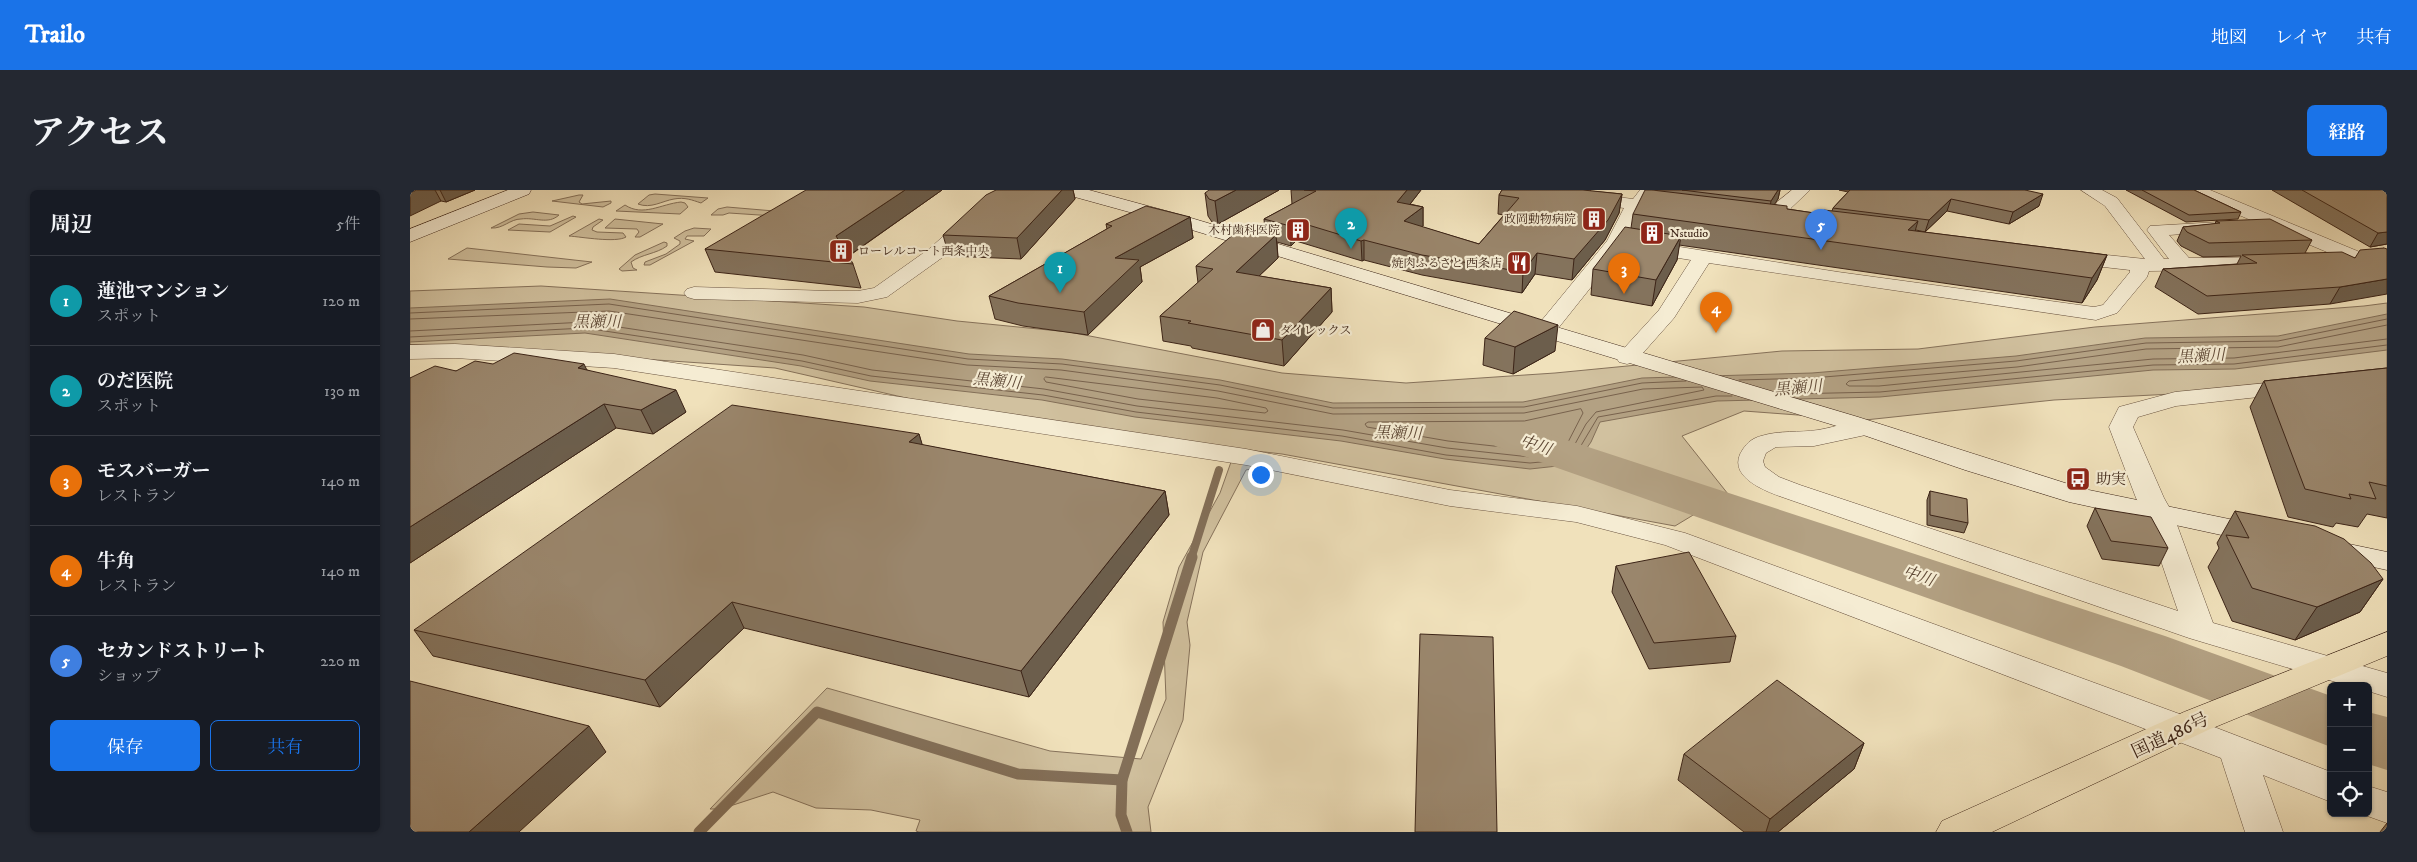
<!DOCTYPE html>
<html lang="ja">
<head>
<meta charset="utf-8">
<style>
	:root { --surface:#171b24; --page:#242831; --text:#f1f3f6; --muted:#9ea1a6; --line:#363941; --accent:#1a73e8 }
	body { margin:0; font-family:"IM FELL DW Pica","Noto Serif JP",serif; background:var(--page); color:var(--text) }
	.controls { position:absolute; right:15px; bottom:15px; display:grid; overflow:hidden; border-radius:8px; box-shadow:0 1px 4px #0004 }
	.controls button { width:45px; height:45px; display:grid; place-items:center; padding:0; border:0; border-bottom:1px solid var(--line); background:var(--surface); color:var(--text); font:25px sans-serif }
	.you { position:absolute; left:850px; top:284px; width:18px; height:18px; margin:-12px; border:4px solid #fff; border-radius:50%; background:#1a73e8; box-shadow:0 0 0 8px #1a73e833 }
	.badge { display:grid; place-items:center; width:32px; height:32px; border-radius:50%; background:var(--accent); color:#fff; font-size:16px; font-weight:700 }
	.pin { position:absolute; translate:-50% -41px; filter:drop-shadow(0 1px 2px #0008) }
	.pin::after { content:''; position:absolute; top:26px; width:18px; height:15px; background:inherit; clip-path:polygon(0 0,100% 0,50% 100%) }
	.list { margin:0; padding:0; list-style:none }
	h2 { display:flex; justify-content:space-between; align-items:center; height:65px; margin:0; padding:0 20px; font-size:21px }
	h2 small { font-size:16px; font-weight:400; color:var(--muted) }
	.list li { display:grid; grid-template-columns:32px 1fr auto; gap:15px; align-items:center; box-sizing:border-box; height:90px; padding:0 20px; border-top:1px solid var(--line) }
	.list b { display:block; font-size:19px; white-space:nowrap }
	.list p { margin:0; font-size:16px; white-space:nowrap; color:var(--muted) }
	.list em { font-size:16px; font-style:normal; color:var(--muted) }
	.actions { display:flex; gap:10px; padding:15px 20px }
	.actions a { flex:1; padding:11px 0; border:1px solid var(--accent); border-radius:8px; text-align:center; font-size:18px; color:var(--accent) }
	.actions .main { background:var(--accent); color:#fff }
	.icon { flex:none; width:28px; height:28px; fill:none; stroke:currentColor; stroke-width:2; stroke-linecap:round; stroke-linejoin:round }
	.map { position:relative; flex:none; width:1977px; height:642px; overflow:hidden; border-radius:8px }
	header { display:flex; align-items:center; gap:30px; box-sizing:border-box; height:70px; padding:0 25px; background:var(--accent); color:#fff }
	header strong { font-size:24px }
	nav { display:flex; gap:28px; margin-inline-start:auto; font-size:18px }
	.intro { display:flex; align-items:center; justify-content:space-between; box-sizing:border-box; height:120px; padding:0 30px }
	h1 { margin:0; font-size:35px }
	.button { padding:12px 22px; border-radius:8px; background:var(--accent); color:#fff; font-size:18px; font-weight:700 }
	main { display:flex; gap:30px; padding:0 30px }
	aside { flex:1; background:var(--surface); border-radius:8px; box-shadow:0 1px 4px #0004 }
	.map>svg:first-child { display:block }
</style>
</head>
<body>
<header>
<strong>Trailo</strong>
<nav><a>地図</a><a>レイヤ</a><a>共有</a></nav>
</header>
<div class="intro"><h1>アクセス</h1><a class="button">経路</a></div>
<main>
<aside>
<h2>周辺<small>5件</small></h2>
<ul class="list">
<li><span class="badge" style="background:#0f9aa8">1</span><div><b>蓮池マンション</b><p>スポット</p></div><em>120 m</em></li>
<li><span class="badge" style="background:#0f9aa8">2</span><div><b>のだ医院</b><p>スポット</p></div><em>130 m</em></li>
<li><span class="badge" style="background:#e8710a">3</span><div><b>モスバーガー</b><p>レストラン</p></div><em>140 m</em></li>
<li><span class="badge" style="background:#e8710a">4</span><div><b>牛角</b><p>レストラン</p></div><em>140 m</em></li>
<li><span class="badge" style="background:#3f7fe0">5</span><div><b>セカンドストリート</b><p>ショップ</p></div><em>220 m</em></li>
</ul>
<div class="actions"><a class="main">保存</a><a>共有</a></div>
</aside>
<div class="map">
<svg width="1977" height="642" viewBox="0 0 1977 642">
	<rect width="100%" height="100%" fill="#f0e1bb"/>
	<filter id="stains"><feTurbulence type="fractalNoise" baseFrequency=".004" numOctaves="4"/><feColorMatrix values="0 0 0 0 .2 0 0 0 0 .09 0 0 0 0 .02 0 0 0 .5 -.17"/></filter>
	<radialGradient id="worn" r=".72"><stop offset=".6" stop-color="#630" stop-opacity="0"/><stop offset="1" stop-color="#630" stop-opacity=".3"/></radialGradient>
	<g fill="#d1c19f" stroke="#86725b">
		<path d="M 245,4 L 298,8 L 291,13 C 282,10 275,7 264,9 C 252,11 241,19 228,14 L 239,5 Z"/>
		<polygon points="169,5 173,5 169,12 172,14 201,11 201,13 193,17 142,11"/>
		<path d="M 271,12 L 275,13 L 278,17 L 270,24 L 206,21 L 215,15 C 233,27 251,14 271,12 Z"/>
		<polygon points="317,17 364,21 364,26 319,23 313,25 301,25 308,19"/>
		<path d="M 123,22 L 149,25 C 138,35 125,27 111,29 C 100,29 93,39 81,38 L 109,24 Z"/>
		<polygon points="163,26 166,27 140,42 98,40 109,34 140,36"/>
		<path d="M 189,29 L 193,30 L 183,37 L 182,40 L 187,42 L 213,43 L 216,47 C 206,53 172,47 159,46 Z"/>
		<polygon points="205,29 253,34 230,47 225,47 229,42 227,39 195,38"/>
		<polygon points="284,38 301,39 294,46 277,46 275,49 284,51 240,75 234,75 235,72 256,64 270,54 270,51 264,48 275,41"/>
		<path d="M 254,52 L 257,53 L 257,56 C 246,64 232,64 221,72 L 223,78 L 227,80 L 212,81 L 209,79 L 225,65 Z"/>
		<polygon points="57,58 182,72 166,78 137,77 38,69"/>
		<polygon points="131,96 454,117 547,131 659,142 872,183 996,193 1145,183 1372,161 1508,159 1685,137 1954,116 1977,113 1977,185 1862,199 1644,210 1455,230 1334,221 1272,246 1318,304 1265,336 872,264 610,234 365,178 84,159 0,160 0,101"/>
		<polygon points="821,272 849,277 836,280 793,362 777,432 780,455 773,530 738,617 741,642 509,642 506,641 510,630 461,620 406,618 363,602 311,619 300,619 417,498 640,561 731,569 756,509 753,432 769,377 810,303"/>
	</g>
	<polygon fill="#b3a183" stroke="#836f58" points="200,109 559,164 652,169 810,190 923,213 1113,212 1232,188 1402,183 1606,166 1735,148 1868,146 1977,124 1977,160 1825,179 1743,180 1470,207 1307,211 1190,232 1181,252 1166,274 1120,279 1035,269 931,251 725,227 632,210 460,191 391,176 175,143 0,152 0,118"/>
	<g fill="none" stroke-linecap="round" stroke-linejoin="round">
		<g stroke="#78624d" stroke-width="1">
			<polyline points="0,123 199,114 558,169 652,174 810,195 923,218 1114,217 1232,193 1276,191"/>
			<polyline points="0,129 199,121 557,175 651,180 808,201 923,224 1114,223 1233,199 1292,197 1294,200 1186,222 1176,234 1160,263 1120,267 1037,258 933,240 727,216 634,199 462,180 393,165 176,132 0,141"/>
			<polyline points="1977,135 1868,157 1736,159 1607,177 1439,191 1436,194 1439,196 1469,196 1743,169 1824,168 1977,149"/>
			<polyline points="0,147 175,138 392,171 461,186 633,205 726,222 932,246 1036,265 1120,273 1163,269 1188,227 1306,206 1322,206"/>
			<polygon points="636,187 807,208 856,218 858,221 855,223 728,209 636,192 634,189"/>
			<polyline points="1329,190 1402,188 1606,171 1736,153 1868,151 1977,129"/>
			<polyline points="1376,204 1470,202 1743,175 1824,174 1977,155"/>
			<polygon points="1171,219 1173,223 1156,256 1120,260 1038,251 957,237 955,234 958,232 1114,231"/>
		</g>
		<polyline stroke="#836f58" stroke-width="8" points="781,369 809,280"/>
		<g stroke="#836f58" stroke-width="11">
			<polyline points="289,642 407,522 608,584 712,590"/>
			<polyline points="717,642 711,625 712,590 782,367"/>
		</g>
		<g fill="#b3a183" fill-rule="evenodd">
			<polygon points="1102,232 1755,446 1921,506 1921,557 1711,476 1085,256 1078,246 1085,236"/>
			<polygon points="1958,522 1977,527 1977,580 1958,574"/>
		</g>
		<defs>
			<g id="street">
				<polygon points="597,0 618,0 616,4 580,23 533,67 477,107 448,113 284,109 277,107 274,103 277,99 284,97 421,101 448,101 464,98 519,59 568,15"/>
				<polygon points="1103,0 1152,0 1223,9 1230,0 1242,0 1244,3 1239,11 1271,15 1274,19 1271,23 1265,24 1231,20 1213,57 1142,146 1134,147 1126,146 1123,141 1197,51 1214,18 1111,5 1105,4"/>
				<polygon points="1382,0 1400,0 1381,18 1372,36 1360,36 1357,32 1367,12"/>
				<polygon points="1671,0 1692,0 1707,8 1754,69 1759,69 1737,40 1740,36 1809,32 1815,33 1818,37 1815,41 1759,45 1779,68 1864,67 1871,69 1874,73 1871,77 1864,79 1739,81 1737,87 1707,123 1686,130 1299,73 1264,128 1225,172 1217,174 1209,172 1206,167 1249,120 1281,70 1225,61 1223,57 1225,53 1232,51 1428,82 1684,117 1693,115 1720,82 1720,80 1658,73 1651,71 1648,67 1651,63 1658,61 1735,69 1695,16"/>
				<polygon points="1777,0 1800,0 1957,65 1960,69 1957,73 1943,73 1779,4"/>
				<polygon points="45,154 204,164 836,259 1040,300 1167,316 1275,343 1786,530 1921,582 1921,612 1853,585 1873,642 1835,642 1811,568 1255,355 1166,332 1040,316 836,275 204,178 45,168 0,169 0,155"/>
				<path d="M 1887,190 L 1895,192 L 1899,197 L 1895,202 L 1766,216 L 1728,227 L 1723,237 L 1754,308 L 1763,324 L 1803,433 L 1977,483 L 1977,507 L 1958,501 L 1958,496 L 1939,496 L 1779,448 L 1372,307 C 1352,300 1315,285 1333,259 C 1338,252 1343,248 1351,246 C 1370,240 1389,243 1408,240 C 1427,237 1446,228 1465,233 L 1468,238 L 1465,243 L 1404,256 L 1366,257 L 1356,263 L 1353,271 L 1355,277 L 1369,287 L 1390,295 L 1768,421 L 1735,324 L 1726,308 L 1699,237 L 1709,217 L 1765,202 Z"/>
				<polygon points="1958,596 1977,602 1977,633 1949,623 1958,623"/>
			</g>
			<g id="secondary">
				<polygon points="98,0 121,0 119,4 0,52 0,39"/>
				<polygon points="652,0 679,0 771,25 1448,227 1674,299 1853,336 1863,339 1867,345 1863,351 1853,354 1659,312 1555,280 1430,237 759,33 654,4"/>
				<polygon points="1915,349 1977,362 1977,380 1905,364 1901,358 1905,352"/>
			</g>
			<polygon id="highway" points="1977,442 1977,466 1798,540 1582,642 1526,642 1532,631 1774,522"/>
		</defs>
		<use href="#street" stroke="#695340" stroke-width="1"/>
		<use href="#secondary" stroke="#3c2417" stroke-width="1"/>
		<use href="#highway" stroke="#3c2417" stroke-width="1"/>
		<use href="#street" fill="#f5ecd3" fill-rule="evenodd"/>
		<use href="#secondary" fill="#f5ecd3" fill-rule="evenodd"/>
		<use href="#highway" fill="#f0e1bb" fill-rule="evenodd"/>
	</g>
	<g fill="#84735d" stroke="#3c2417">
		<polygon points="0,0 65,0 36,12 31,11"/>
		<polygon points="532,0 439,66 443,74 451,98 305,82 295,59"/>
		<polygon points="586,0 663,0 665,9 611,69 539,66 533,45"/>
		<polygon points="869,0 808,34 802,32 798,26 795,3"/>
		<polygon points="881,0 1011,0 1000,14 1013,17 1013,36 1012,37 1069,54 1094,25 1088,24 1089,5 1092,0 1181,0 1180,1 1212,4 1209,23 1195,50 1162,90 1125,84 1112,103 1012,85 954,70 952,71 886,51 881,56 867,52 868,68 849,86 921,98 922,122 874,176 782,158 781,156 753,151 750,126 788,93 786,76 855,42 854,29 882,14"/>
		<polygon points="1248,0 1370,0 1368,9 1364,14 1377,19 1411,24 1422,21 1423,18 1438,2 1429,0 1615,0 1629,16 1599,34 1537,21 1515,42 1506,40 1505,41 1697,65 1687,90 1672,113 1269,55 1267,70 1242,116 1181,105 1183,79 1221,38 1223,24"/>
		<polygon points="1716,0 1784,0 1831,22 1828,29 1776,32"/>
		<polygon points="1862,0 1977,0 1977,54 1960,57"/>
		<polygon points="780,27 783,48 730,77 732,92 678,145 613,136 585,129 579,106 697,39 696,34"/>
		<polygon points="1806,31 1902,50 1895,63 1945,68 1974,58 1920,114 1788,124 1745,97 1753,79 1827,74 1831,66 1793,67 1771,56 1767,51 1773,37 1805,34"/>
		<polygon points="1075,148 1145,161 1103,184 1073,175"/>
		<polygon points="1977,178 1977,328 1957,324 1948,337 1926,333 1923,337 1878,327 1840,217 1854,191"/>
		<polygon points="177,180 276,222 243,244 206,238 0,373 0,188 46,181"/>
		<polygon points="509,244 512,255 755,301 759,325 619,507 334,438 250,517 23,466 4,440"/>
		<polygon points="1520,301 1558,333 1554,343 1517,335 1517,310"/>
		<polygon points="1685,318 1758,358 1749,376 1692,369 1677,336"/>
		<polygon points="1825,321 1973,389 1950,422 1885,450 1822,431 1798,377 1809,358 1807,353"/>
		<polygon points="1206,376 1326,446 1320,472 1239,479 1202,402"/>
		<polygon points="1454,553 1444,579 1368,642 1334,642 1268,590 1274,564"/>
		<polygon points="1977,633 1977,642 1970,642"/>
	</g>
	<g fill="#6c5e4c" stroke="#3c2417">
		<polygon points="6,0 25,0 31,11 0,26 0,3"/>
		<polygon points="30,0 65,0 36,12"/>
		<polygon points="495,0 532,0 434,69 426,46"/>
		<polygon points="652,0 663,0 665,9 611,69 607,48"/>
		<polygon points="826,0 869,0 808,34 805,11"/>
		<polygon points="997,0 1011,0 987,31 987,12"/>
		<polygon points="1368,0 1370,0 1368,9 1359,23 1361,11"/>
		<polygon points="1212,4 1209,23 1195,50 1162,90 1164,69"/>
		<polygon points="1633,4 1629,16 1599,34 1603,22"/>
		<polygon points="1541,9 1537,21 1515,42 1519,30"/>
		<polygon points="1013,17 1013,36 994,51 994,31"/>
		<polygon points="780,27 783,48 730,77 732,92 678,145 674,122 705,68"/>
		<polygon points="885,31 886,51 881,56 880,36"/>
		<polygon points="1508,31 1501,55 1498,40"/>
		<polygon points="1977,42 1977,54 1960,57 1968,43"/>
		<polygon points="866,45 868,68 828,106 826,82"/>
		<polygon points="1271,46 1267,70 1242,116 1246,90"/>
		<polygon points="954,50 954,70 952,71 951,51"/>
		<polygon points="1127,63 1125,84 1112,103 1113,82"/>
		<polygon points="1697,65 1687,90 1672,113 1682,88"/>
		<polygon points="1977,89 1977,104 1920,114 1930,97"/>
		<polygon points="921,98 922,122 874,176 872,150"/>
		<polygon points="1148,135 1145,161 1103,184 1105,157"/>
		<polygon points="174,174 185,197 168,178"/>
		<polygon points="266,200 276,222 243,244 231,220"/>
		<polygon points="194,214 206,238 0,373 0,337"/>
		<polygon points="509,244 516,267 499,252"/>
		<polygon points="755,301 759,325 619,507 611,481"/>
		<polygon points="1973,389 1950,422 1885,450 1907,417"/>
		<polygon points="322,412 334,438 250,517 235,490"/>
		<polygon points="179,536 196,562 109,642 59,642"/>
		<polygon points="1454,553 1444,579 1368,642 1356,642 1360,629"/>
	</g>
	<g fill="#9a866c" stroke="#3c2417">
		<polygon points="0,0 6,0 0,3"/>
		<polygon points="396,0 495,0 426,46 443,74 295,59"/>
		<polygon points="586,0 652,0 607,48 533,45 576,5"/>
		<polygon points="799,0 826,0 805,11 799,9 795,3"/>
		<polygon points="894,0 997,0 987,12 1013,17 994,31 1069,54 1109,8 1089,5 1092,0 1173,0 1212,4 1198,30 1164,69 1127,63 1113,82 1012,65 954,50 951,51 885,31 880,36 854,29 906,1"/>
		<polygon points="1235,0 1242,0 1377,16 1377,19 1411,24 1414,20 1508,31 1498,40 1697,65 1682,88 1223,24"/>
		<polygon points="1272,0 1368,0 1361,11"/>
		<polygon points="1440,0 1615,0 1633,4 1603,22 1541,9 1519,30 1423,18"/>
		<polygon points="1732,0 1784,0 1831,22 1779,25"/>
		<polygon points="1892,0 1977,0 1977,42 1968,43"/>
		<polygon points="736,16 780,27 705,68 729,70 674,122 608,113 579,106 702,36 696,34"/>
		<polygon points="1860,29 1902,50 1799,53 1777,42 1773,37 1810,33 1806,31"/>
		<polygon points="835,36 866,45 826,82 921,98 872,150 778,133 781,131 750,126 803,79 786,76 831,38"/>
		<polygon points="1215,37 1271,46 1246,90 1183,79"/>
		<polygon points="1974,58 1977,59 1977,89 1930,97 1797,106 1753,79 1847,73 1832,65 1932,62 1945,68 1950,60"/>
		<polygon points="1104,121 1148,135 1105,157 1075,148"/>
		<polygon points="104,163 174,174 168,178 266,200 231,220 194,214 0,337 0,188 25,176 46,181 65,171 83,174"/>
		<polygon points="1977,178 1977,296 1959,292 1966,309 1939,304 1941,309 1895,299 1854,191"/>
		<polygon points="322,215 509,244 499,252 755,301 611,481 322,412 235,490 4,440"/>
		<polygon points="1520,301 1557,309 1558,333 1520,325"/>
		<polygon points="1685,318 1741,327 1758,358 1701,351"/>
		<polygon points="1825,321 1905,336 1934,349 1961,373 1973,389 1907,417 1842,398 1816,345 1839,348"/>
		<polygon points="1279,362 1326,446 1244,453 1206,376"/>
		<polygon points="1010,444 1083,447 1087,642 1005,642"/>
		<polygon points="1367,490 1454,553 1360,629 1274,564"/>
		<polygon points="0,491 179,536 59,642 0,642"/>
	</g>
	<defs>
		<symbol id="building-square" viewBox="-11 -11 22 22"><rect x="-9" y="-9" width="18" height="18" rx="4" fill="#8f2418" stroke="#f5ecd3"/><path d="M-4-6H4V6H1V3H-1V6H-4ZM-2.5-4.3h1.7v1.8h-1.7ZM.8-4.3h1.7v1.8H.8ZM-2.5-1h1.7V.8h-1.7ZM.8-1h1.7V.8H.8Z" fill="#fff"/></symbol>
		<symbol id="restaurant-square" viewBox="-11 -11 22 22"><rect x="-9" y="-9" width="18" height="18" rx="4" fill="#8f2418" stroke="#f5ecd3"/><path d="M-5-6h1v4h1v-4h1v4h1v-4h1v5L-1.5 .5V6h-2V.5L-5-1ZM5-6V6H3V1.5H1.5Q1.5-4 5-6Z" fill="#fff"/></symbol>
		<symbol id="shop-square" viewBox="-11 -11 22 22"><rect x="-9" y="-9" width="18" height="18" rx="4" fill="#8f2418" stroke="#f5ecd3"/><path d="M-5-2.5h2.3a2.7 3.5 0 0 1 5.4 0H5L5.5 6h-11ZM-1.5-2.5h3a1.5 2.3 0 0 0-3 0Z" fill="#fff"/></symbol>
		<symbol id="bus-square" viewBox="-11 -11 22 22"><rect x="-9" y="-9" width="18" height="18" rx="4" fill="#8f2418" stroke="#f5ecd3"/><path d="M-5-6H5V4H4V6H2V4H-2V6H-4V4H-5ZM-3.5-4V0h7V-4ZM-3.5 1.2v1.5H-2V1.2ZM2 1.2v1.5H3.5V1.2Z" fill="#fff"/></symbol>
	</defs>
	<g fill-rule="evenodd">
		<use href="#building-square" x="1170" y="15" width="28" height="28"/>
		<use href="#building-square" x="874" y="26" width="28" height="28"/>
		<use href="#building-square" x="1228" y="29" width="28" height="28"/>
		<use href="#building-square" x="417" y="47" width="28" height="28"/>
		<use href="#restaurant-square" x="1095" y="59" width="28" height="28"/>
		<use href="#shop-square" x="839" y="126" width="28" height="28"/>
		<use href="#bus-square" x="1654" y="275" width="28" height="28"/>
	</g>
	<g text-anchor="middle" stroke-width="4.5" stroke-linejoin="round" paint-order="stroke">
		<g font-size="12" fill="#3c2417" stroke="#f5ecd3" text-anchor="end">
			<text x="1166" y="33">政岡動物病院</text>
			<text x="870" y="44">木村歯科医院</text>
			<text x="1260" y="47" text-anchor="start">Nstudio</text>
			<text x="448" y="65" text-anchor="start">ローレルコート西条中央</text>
			<text x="1092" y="77">焼肉ふるさと 西条店</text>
			<text x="870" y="144" text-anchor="start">ダイレックス</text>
		</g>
		<g font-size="15" fill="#3c2417" stroke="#f5ecd3" text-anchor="start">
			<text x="1686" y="294">助実</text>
		</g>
		<g font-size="16" font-style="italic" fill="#604a37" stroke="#f5ecd3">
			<text x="187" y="137">黒瀬川</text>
			<text transform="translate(1791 165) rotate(-3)" y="6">黒瀬川</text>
			<text transform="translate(587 190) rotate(6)" y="6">黒瀬川</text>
			<text transform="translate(1388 197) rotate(-5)" y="6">黒瀬川</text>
			<text transform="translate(988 242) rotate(2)" y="6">黒瀬川</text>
			<text transform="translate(1126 254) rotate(19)" y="6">中川</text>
			<text transform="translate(1509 385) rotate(19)" y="6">中川</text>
		</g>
		<g font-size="18" fill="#3c2417" stroke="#f5ecd3">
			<text transform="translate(1760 545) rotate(-25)" y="6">国道486号</text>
		</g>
	</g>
	<rect width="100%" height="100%" filter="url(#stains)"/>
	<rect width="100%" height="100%" fill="url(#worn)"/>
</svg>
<div class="controls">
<button>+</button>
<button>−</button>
<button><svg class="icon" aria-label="locate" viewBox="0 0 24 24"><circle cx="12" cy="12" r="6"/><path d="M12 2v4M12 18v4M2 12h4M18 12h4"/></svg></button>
</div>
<div class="you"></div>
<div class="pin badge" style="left:650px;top:103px;background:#0f9aa8">1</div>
<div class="pin badge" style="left:941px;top:59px;background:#0f9aa8">2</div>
<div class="pin badge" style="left:1214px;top:104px;background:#e8710a">3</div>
<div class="pin badge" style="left:1306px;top:143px;background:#e8710a">4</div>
<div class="pin badge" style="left:1411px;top:60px;background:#3f7fe0">5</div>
</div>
</main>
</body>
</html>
